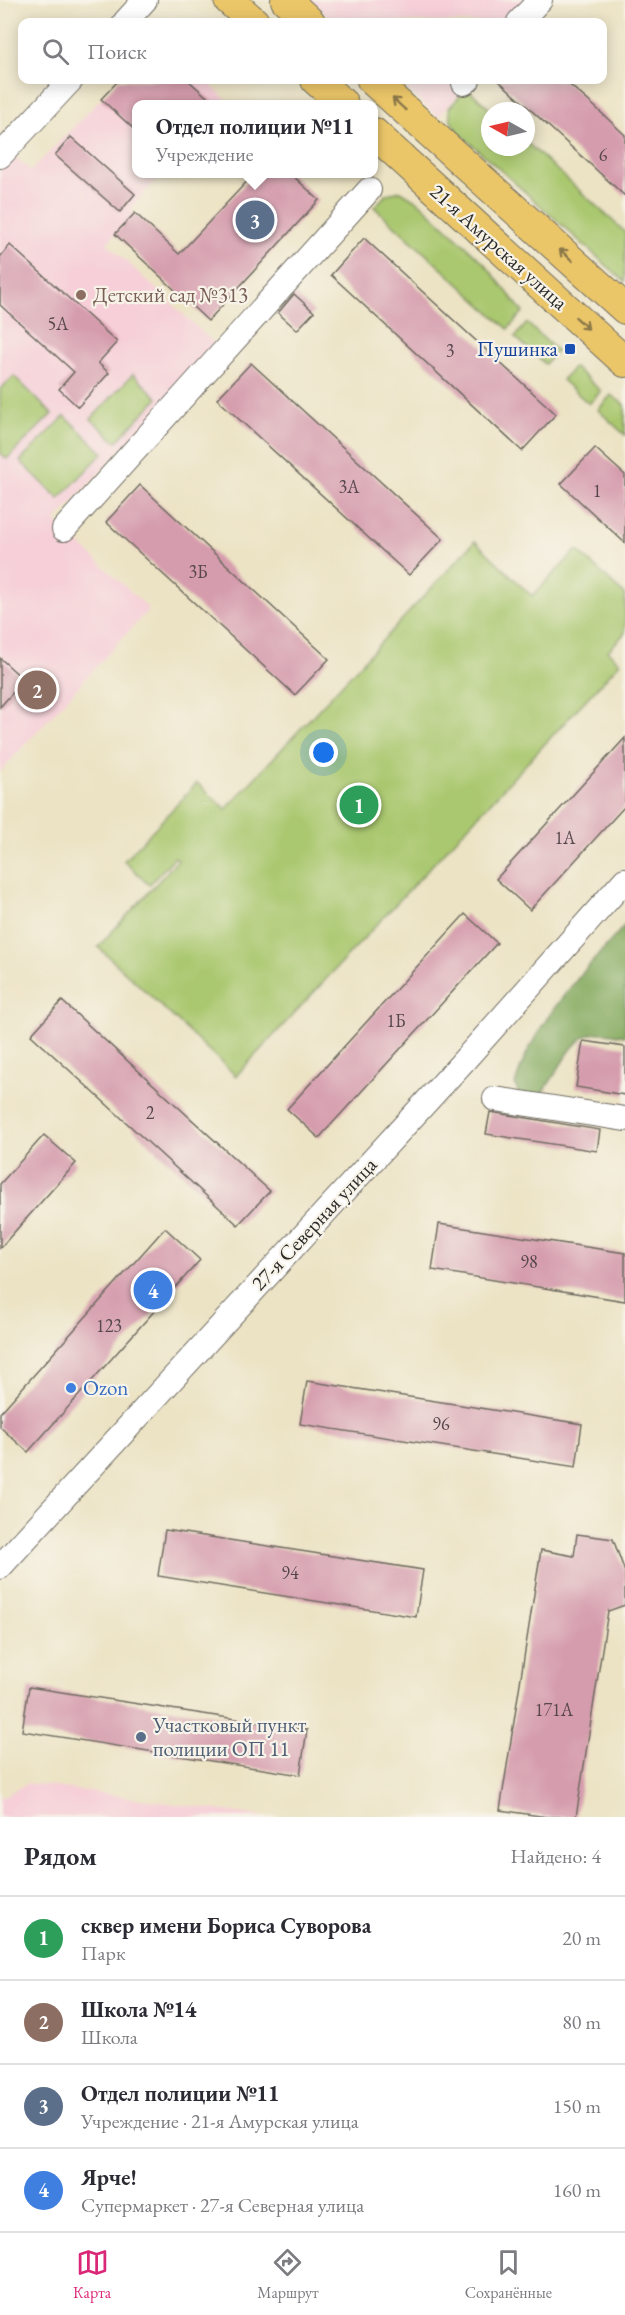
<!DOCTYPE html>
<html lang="ru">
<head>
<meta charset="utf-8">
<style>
	:root { --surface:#fff; --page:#f7f7f7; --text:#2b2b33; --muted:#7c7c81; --line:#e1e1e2; --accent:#db2777 }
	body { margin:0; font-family:"EB Garamond",serif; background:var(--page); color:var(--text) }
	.compass { position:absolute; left:481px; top:102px; width:54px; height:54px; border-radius:50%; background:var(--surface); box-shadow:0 3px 15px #0003; rotate:278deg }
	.you { position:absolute; left:324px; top:753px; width:21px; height:21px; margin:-15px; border:4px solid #fff; border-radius:50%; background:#1a73e8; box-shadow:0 0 0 9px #1a73e833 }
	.badge { display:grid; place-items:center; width:39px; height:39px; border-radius:50%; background:var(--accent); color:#fff; font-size:20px; font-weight:700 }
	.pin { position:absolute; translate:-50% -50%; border:3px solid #fff; box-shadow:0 2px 6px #0006 }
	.popup { position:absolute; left:132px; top:100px; width:246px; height:78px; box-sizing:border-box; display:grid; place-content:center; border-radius:12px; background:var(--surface); filter:drop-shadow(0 2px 4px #0005); font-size:20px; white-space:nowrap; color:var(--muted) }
	.popup b { font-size:22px; color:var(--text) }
	.popup::after { content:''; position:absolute; left:50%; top:100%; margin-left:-12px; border:12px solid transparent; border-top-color:var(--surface) }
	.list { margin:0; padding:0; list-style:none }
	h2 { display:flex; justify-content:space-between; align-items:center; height:78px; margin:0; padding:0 24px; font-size:26px }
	h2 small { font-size:20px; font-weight:400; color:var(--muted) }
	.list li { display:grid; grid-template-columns:39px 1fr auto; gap:18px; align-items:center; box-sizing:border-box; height:84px; padding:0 24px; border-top:2px solid var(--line) }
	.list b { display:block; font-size:22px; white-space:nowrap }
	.list p { margin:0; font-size:20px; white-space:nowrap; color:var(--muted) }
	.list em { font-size:20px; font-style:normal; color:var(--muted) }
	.icon { flex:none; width:33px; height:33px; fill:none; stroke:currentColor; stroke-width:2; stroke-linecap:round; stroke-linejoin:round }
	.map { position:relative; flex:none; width:625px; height:1817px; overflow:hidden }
	.search { position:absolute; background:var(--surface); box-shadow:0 3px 15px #0003; left:18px; right:18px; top:18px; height:66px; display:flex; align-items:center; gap:15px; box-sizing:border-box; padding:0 21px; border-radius:12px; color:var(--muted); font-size:22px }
	.sheet { height:414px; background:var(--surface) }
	nav { display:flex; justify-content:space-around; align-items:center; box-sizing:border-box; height:84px; border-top:2px solid var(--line); background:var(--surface); font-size:16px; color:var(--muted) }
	nav a { display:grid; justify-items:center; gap:3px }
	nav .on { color:var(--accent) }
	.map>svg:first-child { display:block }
</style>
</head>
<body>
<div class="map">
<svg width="625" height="1817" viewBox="0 0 625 1817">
	<rect width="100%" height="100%" fill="#f7f3e8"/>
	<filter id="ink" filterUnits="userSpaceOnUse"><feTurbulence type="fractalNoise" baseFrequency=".0167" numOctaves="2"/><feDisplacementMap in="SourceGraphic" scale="12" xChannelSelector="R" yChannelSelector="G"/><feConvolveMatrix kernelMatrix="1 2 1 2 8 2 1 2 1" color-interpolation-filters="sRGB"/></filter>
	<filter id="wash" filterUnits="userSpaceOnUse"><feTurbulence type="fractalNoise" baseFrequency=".008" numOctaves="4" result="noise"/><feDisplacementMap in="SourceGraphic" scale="24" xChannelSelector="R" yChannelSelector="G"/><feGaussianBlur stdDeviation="1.35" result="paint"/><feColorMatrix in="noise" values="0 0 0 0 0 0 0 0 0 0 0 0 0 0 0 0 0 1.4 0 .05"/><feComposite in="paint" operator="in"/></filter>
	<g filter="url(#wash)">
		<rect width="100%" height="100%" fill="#ece3c4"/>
		<g fill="#f6cfd8">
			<polygon points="309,0 544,0 524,22 334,22"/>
			<polygon points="119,80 205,80 227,100 223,104 136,104 136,174 161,174 130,209 135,213 107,243 217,346 55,521 149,609 0,772 0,166 12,154 31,171"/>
			<polygon points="397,80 472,80 438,117"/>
			<polygon points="28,1783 267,1817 0,1817 0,1798"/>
		</g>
		<g fill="#aac86f" stroke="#6a7a4d" stroke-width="1.5">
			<polygon points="467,88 492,111 490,111 490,147 526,147 526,142 625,232 625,282 457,131 451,121 449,108"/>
			<polygon points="401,191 419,202 484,263 523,312 508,329 374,207 387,194"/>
			<polygon points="527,323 557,351 545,364 515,337"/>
			<polygon points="574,367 601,391 589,404 562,380"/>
			<polygon points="133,374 158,398 116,442 91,419"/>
			<polygon points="14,376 52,414 7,459 0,453 0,389"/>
			<polygon points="611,395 625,405 625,435 598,410"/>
			<polygon points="65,416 103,453 59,499 20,461"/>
			<polygon points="475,541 532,596 577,550 625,595 625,633 608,651 620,663 236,1076 98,947 178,860 175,857 149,885 124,861 197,783 226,809"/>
		</g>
		<path fill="#87ac62" stroke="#596c46" stroke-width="1.5" d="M 625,925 L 625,1036 C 616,1035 605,1032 596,1033 C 566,1037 558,1083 533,1101 L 520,1096 L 515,1085 C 531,1025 584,971 625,925 Z"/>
		<g id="blocks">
			<g fill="#d59cad">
				<polygon points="119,80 188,80 216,105 136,105 136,131 101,99"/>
				<polygon points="498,80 564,80 593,105 625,135 625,196"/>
				<polygon points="71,137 135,194 120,212 55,155"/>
				<polygon points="254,174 291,174 319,200 208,321 115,234 135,213 179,254"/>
				<polygon points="364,238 556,414 522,451 331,275"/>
				<polygon points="10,245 117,342 98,363 109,373 78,407 59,389 74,372 0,305 0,257"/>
				<polygon points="294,294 314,312 297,330 278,313"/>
				<polygon points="251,363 443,539 409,575 217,399"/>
				<polygon points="595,448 625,475 625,543 561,484"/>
				<polygon points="140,485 329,659 295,695 106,522"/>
				<polygon points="0,658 24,680 0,707"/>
				<polygon points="625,738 625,806 530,910 496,879"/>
				<polygon points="465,914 497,943 319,1138 287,1109"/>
				<polygon points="62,1001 270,1191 238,1225 31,1035"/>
				<polygon points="583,1041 625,1047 625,1095 576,1087"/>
				<polygon points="490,1112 600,1130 597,1151 486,1134"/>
				<polygon points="44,1135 76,1163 0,1248 0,1184"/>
				<polygon points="439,1224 625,1253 625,1301 432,1270"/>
				<polygon points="165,1228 200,1260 28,1452 0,1427 0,1413"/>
				<polygon points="307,1381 582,1424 576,1467 300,1424"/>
				<polygon points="165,1530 423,1570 416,1617 158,1576"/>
				<polygon points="577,1534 613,1539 625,1572 625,1605 608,1611 576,1817 547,1817 500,1810 541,1550 574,1556"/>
				<polygon points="29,1687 307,1730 300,1775 22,1731"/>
			</g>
		</g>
	</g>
	<g filter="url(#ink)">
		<use href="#blocks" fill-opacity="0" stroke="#6f6b61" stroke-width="1.5"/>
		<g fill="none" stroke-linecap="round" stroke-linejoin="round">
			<defs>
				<g id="minor">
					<polyline points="125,22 145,0"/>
					<polyline points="519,22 540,0"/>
					<polyline points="464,83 468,80"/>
					<polyline points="0,156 71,80"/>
					<polyline points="64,529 369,190"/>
					<polyline points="495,1099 625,1119"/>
					<polyline points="0,1567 460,1065 625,880"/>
				</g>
				<g id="major">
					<polyline points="229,0 254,22"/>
					<polyline points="286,0 310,22"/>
					<polyline points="316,80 343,104"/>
					<polyline points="372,80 625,309"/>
					<polyline points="374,133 625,362"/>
				</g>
			</defs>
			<use href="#minor" stroke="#6f6b61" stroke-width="26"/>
			<use href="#major" stroke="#6f6b61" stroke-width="32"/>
			<use href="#minor" stroke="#fff" stroke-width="24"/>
			<use href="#major" stroke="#ebc669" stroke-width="30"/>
		</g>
		<defs><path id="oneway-shaft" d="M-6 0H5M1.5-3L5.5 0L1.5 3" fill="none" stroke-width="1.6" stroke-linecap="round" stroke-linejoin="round" transform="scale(1.5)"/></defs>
		<g stroke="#8b784a">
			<use href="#oneway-shaft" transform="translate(399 104) rotate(-137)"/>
			<use href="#oneway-shaft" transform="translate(566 255) rotate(-138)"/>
			<use href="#oneway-shaft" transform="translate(582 323) rotate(42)"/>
		</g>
	</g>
	<circle fill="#8d6e63" stroke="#f7f3e8" stroke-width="2" cx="81" cy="295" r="6"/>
	<rect fill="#1a4fb4" stroke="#f7f3e8" stroke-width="2" x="564" y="343" width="12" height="12" rx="3"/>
	<circle fill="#3f7fe0" stroke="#f7f3e8" stroke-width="2" cx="71" cy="1388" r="6"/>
	<circle fill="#5c6f8a" stroke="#f7f3e8" stroke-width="2" cx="141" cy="1737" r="6"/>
	<g text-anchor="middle" stroke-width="4.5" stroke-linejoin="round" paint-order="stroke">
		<g font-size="18" fill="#56474c">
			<text x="603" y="161">6</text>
			<text x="58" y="330">5А</text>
			<text x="450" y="357">3</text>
			<text x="349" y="493">3А</text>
			<text x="597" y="497">1</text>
			<text x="198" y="578">3Б</text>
			<text x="565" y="844">1А</text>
			<text x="396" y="1027">1Б</text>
			<text x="150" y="1119">2</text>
			<text x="529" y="1268">98</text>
			<text x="109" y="1332">123</text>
			<text x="441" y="1430">96</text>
			<text x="290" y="1579">94</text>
			<text x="554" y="1716">171А</text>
		</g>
		<g font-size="21" fill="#2b2b2b" stroke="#f7f3e8">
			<text transform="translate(499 247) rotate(42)" y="7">21-я Амурская улица</text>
			<text transform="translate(314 1224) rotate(-47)" y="7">27-я Северная улица</text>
		</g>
		<g font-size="21" fill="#785e54" stroke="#f7f3e8" text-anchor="start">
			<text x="93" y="302">Детский сад №313</text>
		</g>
		<g font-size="21" fill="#164399" stroke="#f7f3e8" text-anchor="end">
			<text x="558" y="356">Пушинка</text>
		</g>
		<g font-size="21" fill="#366cbe" stroke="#f7f3e8" text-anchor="start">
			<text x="83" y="1395">Ozon</text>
		</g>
		<g font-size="21" fill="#4e5e75" stroke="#f7f3e8" text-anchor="start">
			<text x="153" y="1732">Участковый пункт<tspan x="153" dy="24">полиции ОП 11</tspan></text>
		</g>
	</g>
</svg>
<svg class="compass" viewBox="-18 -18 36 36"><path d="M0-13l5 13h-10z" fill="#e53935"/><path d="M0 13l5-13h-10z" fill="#7c7c81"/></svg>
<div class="you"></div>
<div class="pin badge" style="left:359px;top:805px;background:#2e9e5b">1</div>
<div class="pin badge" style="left:37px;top:690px;background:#8d6e63">2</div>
<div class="pin badge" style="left:255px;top:220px;background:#5c6f8a">3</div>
<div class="popup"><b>Отдел полиции №11</b>Учреждение</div>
<div class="pin badge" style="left:153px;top:1290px;background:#3f7fe0">4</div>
<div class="search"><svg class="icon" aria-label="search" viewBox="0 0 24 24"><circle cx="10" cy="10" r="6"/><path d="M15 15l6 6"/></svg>Поиск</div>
</div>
<section class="sheet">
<h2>Рядом<small>Найдено: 4</small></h2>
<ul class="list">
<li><span class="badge" style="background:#2e9e5b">1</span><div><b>сквер имени Бориса Суворова</b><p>Парк</p></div><em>20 m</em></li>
<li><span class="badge" style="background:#8d6e63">2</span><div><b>Школа №14</b><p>Школа</p></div><em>80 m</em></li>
<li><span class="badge" style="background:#5c6f8a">3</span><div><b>Отдел полиции №11</b><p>Учреждение · 21-я Амурская улица</p></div><em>150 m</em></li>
<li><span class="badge" style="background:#3f7fe0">4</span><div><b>Ярче!</b><p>Супермаркет · 27-я Северная улица</p></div><em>160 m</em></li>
</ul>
</section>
<nav>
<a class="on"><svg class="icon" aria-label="map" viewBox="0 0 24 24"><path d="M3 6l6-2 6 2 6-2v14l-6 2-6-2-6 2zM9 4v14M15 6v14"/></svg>Карта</a>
<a><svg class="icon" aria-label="directions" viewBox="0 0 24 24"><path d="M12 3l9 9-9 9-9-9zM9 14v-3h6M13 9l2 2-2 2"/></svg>Маршрут</a>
<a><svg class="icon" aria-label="saved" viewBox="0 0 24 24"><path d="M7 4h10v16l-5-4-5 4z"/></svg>Сохранённые</a>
</nav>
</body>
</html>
